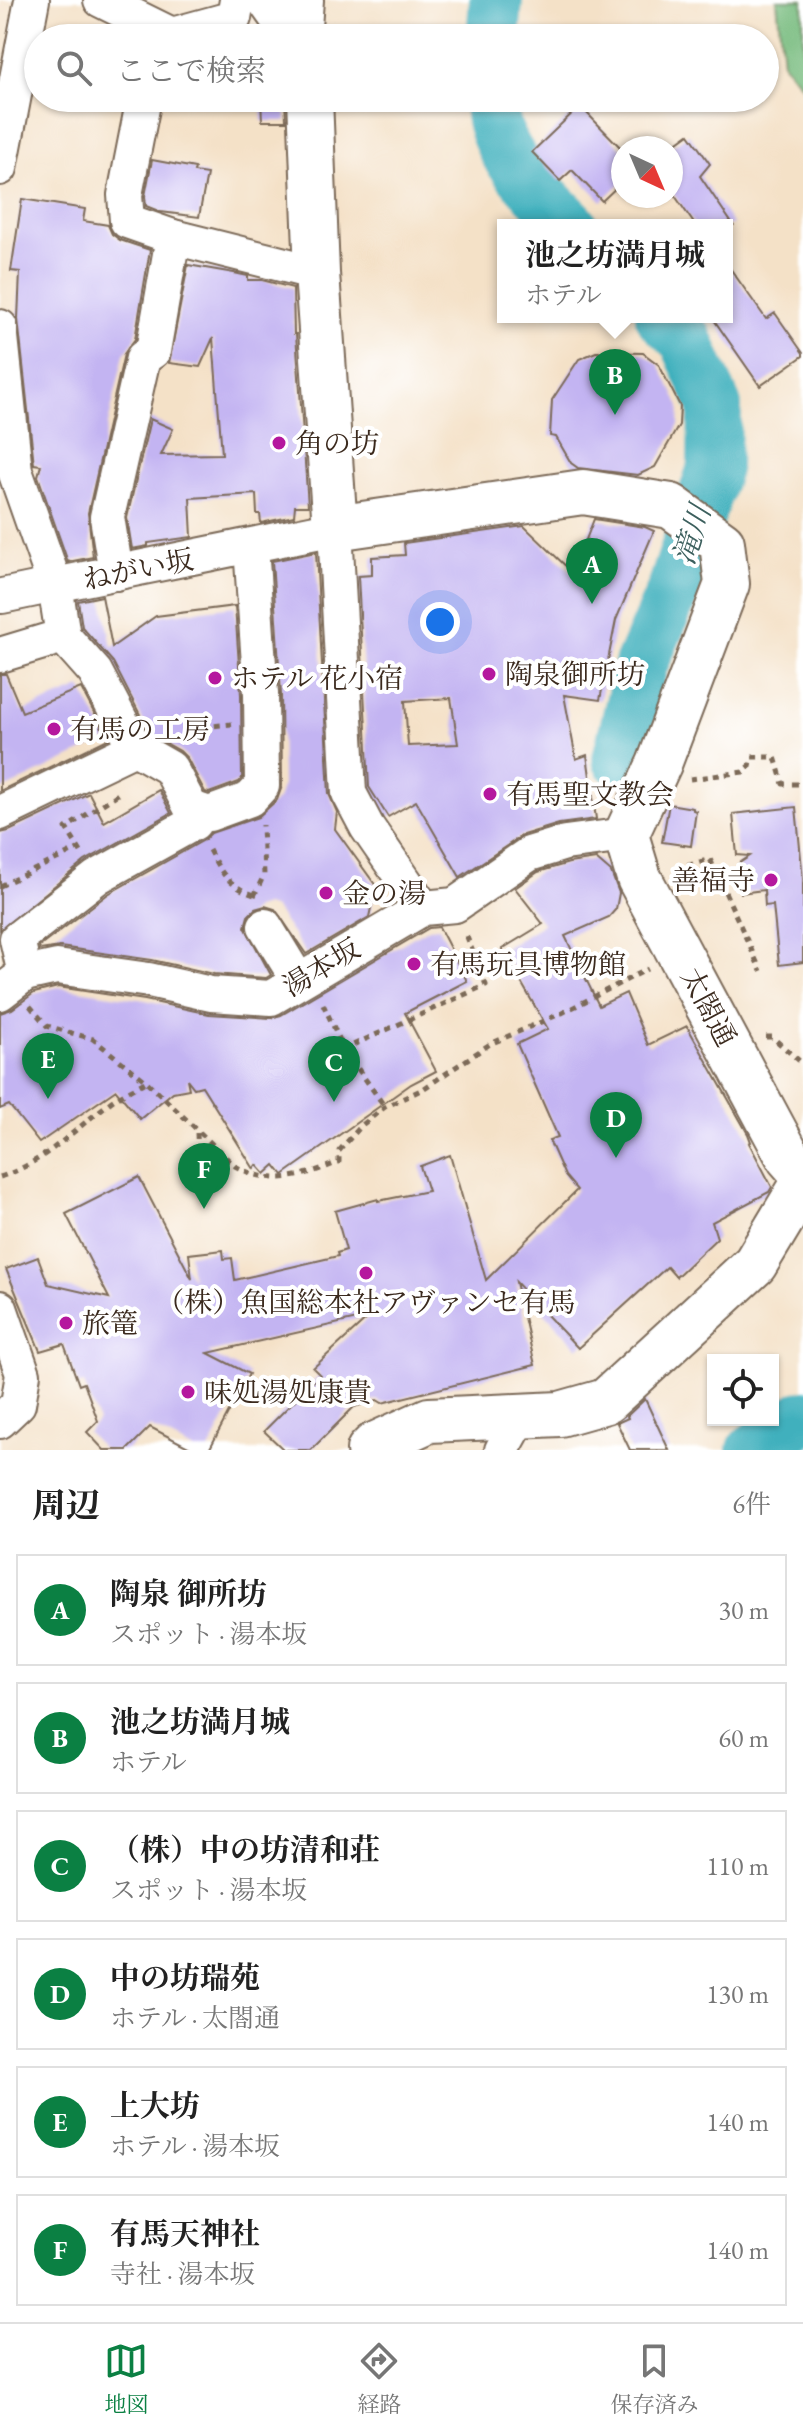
<!DOCTYPE html>
<html lang="ja">
<head>
<meta charset="utf-8">
<style>
	:root { --surface:#fff; --page:#f6f6f6; --text:#222; --muted:#767676; --line:#e0e0e0; --accent:#0b8043 }
	body { margin:0; font-family:"EB Garamond","Noto Serif JP",serif; background:var(--page); color:var(--text) }
	.controls { position:absolute; right:24px; bottom:24px; display:grid; overflow:hidden; border-radius:0px; box-shadow:0 2px 6px #0004 }
	.controls button { width:72px; height:72px; display:grid; place-items:center; padding:0; border:0; border-bottom:2px solid var(--line); background:var(--surface); color:var(--text); font:40px sans-serif }
	.compass { position:absolute; left:611px; top:136px; width:72px; height:72px; border-radius:50%; background:var(--surface); box-shadow:0 2px 6px #0004; rotate:136deg }
	.you { position:absolute; left:440px; top:622px; width:28px; height:28px; margin:-20px; border:6px solid #fff; border-radius:50%; background:#1a73e8; box-shadow:0 0 0 12px #1a73e833 }
	.badge { display:grid; place-items:center; width:52px; height:52px; border-radius:50%; background:var(--accent); color:#fff; font-size:26px; font-weight:700 }
	.pin { position:absolute; translate:-50% -66px; filter:drop-shadow(0 2px 4px #0008) }
	.pin::after { content:''; position:absolute; top:42px; width:28px; height:24px; background:inherit; clip-path:polygon(0 0,100% 0,50% 100%) }
	.popup { position:absolute; left:497px; top:219px; width:236px; height:104px; box-sizing:border-box; display:grid; place-content:center; border-radius:0px; background:var(--surface); filter:drop-shadow(0 2px 6px #0005); font-size:26px; white-space:nowrap; color:var(--muted) }
	.popup b { font-size:30px; color:var(--text) }
	.popup::after { content:''; position:absolute; left:50%; top:100%; margin-left:-16px; border:16px solid transparent; border-top-color:var(--surface) }
	.list { margin:0; padding:0; list-style:none }
	h2 { display:flex; justify-content:space-between; align-items:center; height:104px; margin:0; padding:0 32px; font-size:34px }
	h2 small { font-size:26px; font-weight:400; color:var(--muted) }
	.list li { display:grid; grid-template-columns:52px 1fr auto; gap:24px; align-items:center; box-sizing:border-box; height:112px; margin:0 16px 16px; padding:0 16px; border:2px solid var(--line); border-radius:0px }
	.list b { display:block; font-size:30px; white-space:nowrap }
	.list p { margin:0; font-size:26px; white-space:nowrap; color:var(--muted) }
	.list em { font-size:26px; font-style:normal; color:var(--muted) }
	.icon { flex:none; width:44px; height:44px; fill:none; stroke:currentColor; stroke-width:2; stroke-linecap:round; stroke-linejoin:round }
	.map { position:relative; flex:none; width:803px; height:1450px; overflow:hidden }
	.search { position:absolute; background:var(--surface); box-shadow:0 2px 6px #0004; left:24px; right:24px; top:24px; height:88px; display:flex; align-items:center; gap:20px; box-sizing:border-box; padding:0 28px; border-radius:44px; color:var(--muted); font-size:30px }
	.sheet { height:872px; background:var(--surface) }
	nav { display:flex; justify-content:space-around; align-items:center; box-sizing:border-box; height:112px; border-top:2px solid var(--line); background:var(--surface); font-size:22px; color:var(--muted) }
	nav a { display:grid; justify-items:center; gap:4px }
	nav .on { color:var(--accent) }
	.map>svg:first-child { display:block }
</style>
</head>
<body>
<div class="map">
<svg width="803" height="1450" viewBox="0 0 803 1450">
	<rect width="100%" height="100%" fill="#fff"/>
	<filter id="ink" filterUnits="userSpaceOnUse"><feTurbulence type="fractalNoise" baseFrequency=".0125" numOctaves="2"/><feDisplacementMap in="SourceGraphic" scale="16" xChannelSelector="R" yChannelSelector="G"/><feConvolveMatrix kernelMatrix="1 2 1 2 8 2 1 2 1" color-interpolation-filters="sRGB"/></filter>
	<filter id="wash" filterUnits="userSpaceOnUse"><feTurbulence type="fractalNoise" baseFrequency=".006" numOctaves="4" result="noise"/><feDisplacementMap in="SourceGraphic" scale="32" xChannelSelector="R" yChannelSelector="G"/><feGaussianBlur stdDeviation="1.8" result="paint"/><feColorMatrix in="noise" values="0 0 0 0 0 0 0 0 0 0 0 0 0 0 0 0 0 1.4 0 .05"/><feComposite in="paint" operator="in"/></filter>
	<g filter="url(#wash)">
		<rect width="100%" height="100%" fill="#f4e1c7"/>
		<polygon fill="#78bc7f" stroke="#5a734e" stroke-width="2" points="777,0 803,0 803,88 783,63"/>
		<g fill="none" stroke-linecap="round" stroke-linejoin="round">
			<g stroke="#41b0bd" stroke-width="54">
				<polyline points="493,38 496,0"/>
				<path d="M 491,98 C 489,150 537,191 571,225"/>
				<polyline points="619,759 641,665 674,589 714,468 715,406 686,340 662,317"/>
				<polyline points="754,1450 803,1417"/>
			</g>
		</g>
		<g id="blocks">
			<g fill="#c3b4f2" fill-rule="evenodd">
				<polygon points="261,98 285,98 286,121 262,121"/>
				<polygon points="580,106 623,150 623,181 602,201 572,170 560,181 532,152"/>
				<polygon points="689,134 710,164 700,176 733,225 695,225 671,190 671,147"/>
				<polygon points="152,160 195,168 194,172 207,174 199,217 161,212 146,206 145,196"/>
				<polygon points="22,199 85,209 83,221 108,225 112,234 120,240 150,250 135,339 124,354 88,513 93,557 68,562 38,476 41,465 34,464 18,319 20,272 11,271"/>
				<polygon points="727,264 766,319 775,313 803,353 803,356 760,386 712,317 727,317"/>
				<polygon points="188,265 234,273 248,276 248,280 262,280 293,288 294,334 296,334 308,506 295,506 294,516 261,523 260,514 257,514 256,494 190,498 192,537 148,543 148,546 132,549 127,518 150,419 173,429 161,455 222,454 213,338 200,367 169,363"/>
				<polygon points="596,352 643,353 659,365 680,406 679,425 655,467 638,475 578,468 571,463 556,437 550,436 552,400 579,359"/>
				<path d="M 594,519 L 645,527 L 654,531 L 616,620 L 600,700 L 564,695 L 576,759 L 587,755 L 596,819 L 559,824 L 523,835 L 460,877 L 416,801 L 388,817 L 369,787 L 358,576 L 372,575 L 372,557 L 405,555 L 404,543 L 524,526 L 573,573 ZM 451,698 L 458,744 L 408,746 L 405,701 Z"/>
				<polygon points="316,552 329,794 337,812 335,829 376,886 369,917 306,954 275,909 265,906 255,909 248,916 245,927 271,975 266,978 214,974 152,960 60,947 40,950 39,947 108,894 204,840 211,833 258,817 277,800 282,786 281,694 272,561"/>
				<polygon points="102,596 112,647 156,616 235,606 241,695 242,778 239,782 209,793 205,792 187,758 180,751 150,734 113,662 82,627 78,601"/>
				<polygon points="0,674 6,674 22,712 81,688 108,739 0,791"/>
				<polygon points="159,790 171,813 85,861 0,930 0,833 9,831 89,793 104,822"/>
				<polygon points="669,804 693,808 693,810 696,811 691,846 662,842"/>
				<polygon points="796,807 803,879 803,962 779,965 773,905 765,906 764,890 741,893 738,864 750,856 737,855 733,814"/>
				<polygon points="596,859 611,872 619,893 616,909 609,917 565,936 599,1006 626,993 648,1045 687,1026 748,1134 751,1142 749,1143 772,1187 769,1192 712,1222 717,1238 676,1277 667,1267 578,1348 516,1282 535,1365 382,1403 377,1400 354,1407 311,1450 284,1450 264,1431 320,1375 313,1368 370,1316 208,1353 249,1374 209,1450 194,1450 150,1427 127,1450 104,1450 87,1432 98,1421 84,1383 79,1385 64,1344 40,1351 6,1269 38,1257 48,1284 109,1298 66,1214 139,1177 192,1279 189,1254 223,1250 224,1259 232,1258 235,1280 338,1256 337,1253 346,1250 335,1211 378,1199 378,1201 428,1191 420,1166 450,1155 486,1280 577,1190 565,1176 549,1140 558,1137 517,1044 548,1029 502,949 543,924 515,888 538,872 569,863"/>
				<polygon points="439,927 467,981 405,1013 436,1071 411,1084 283,1175 275,1165 265,1174 257,1165 254,1169 202,1086 194,1088 187,1079 189,1089 173,1092 140,1119 116,1090 39,1143 9,1105 0,1109 0,1013 12,1009 34,993 58,987 145,1000 209,1014 271,1018 281,1015 429,928"/>
				<polygon points="645,1399 669,1450 630,1450 617,1423 628,1418 627,1416"/>
			</g>
		</g>
	</g>
	<g filter="url(#ink)">
		<use href="#blocks" fill-opacity="0" stroke="#7c6a59" stroke-width="2"/>
		<g fill="none" stroke-linecap="round" stroke-linejoin="round">
			<defs>
				<g id="street">
					<polyline points="101,0 172,35 234,18 237,0"/>
					<polyline points="297,37 304,27 306,0"/>
					<polyline points="144,98 125,195 127,221 173,237 317,273"/>
					<polyline points="0,168 32,0"/>
					<polyline points="0,327 15,471 55,585 2,596"/>
					<polyline points="116,573 107,517 143,358 153,351 173,237"/>
					<polyline points="63,636 95,672 135,748 170,768 191,808 209,814 250,799 262,786 261,694 251,546"/>
					<polyline points="0,655 63,636 55,585 335,528 349,793 367,827 423,908"/>
					<polyline points="0,813 135,748"/>
					<polyline points="265,926 298,980"/>
					<polyline points="25,974 17,939 97,877 194,823 199,811"/>
					<polyline points="0,993 25,974 57,967 149,980 211,994 271,998 423,908 455,905 529,854 565,843 626,835"/>
					<polyline points="0,1308 23,1374 18,1404 0,1421"/>
					<polyline points="502,1450 521,1416"/>
				</g>
				<g id="secondary">
					<polyline points="270,0 297,38"/>
					<polyline points="310,98 317,273 335,528 583,492 671,506 722,543 727,584 659,764 626,835 639,878 789,1158 803,1174"/>
					<polyline points="369,1450 374,1445 429,1420 560,1414 606,1401 755,1264 803,1184"/>
				</g>
			</defs>
			<use href="#street" stroke="#7c6a59" stroke-width="38"/>
			<use href="#secondary" stroke="#7c6a59" stroke-width="48"/>
			<g stroke="#7c6a59" stroke-width="5" stroke-dasharray="6 6" stroke-linecap="butt">
				<polyline points="182,740 211,726 232,724"/>
				<polyline points="690,779 743,772 750,766 752,757 775,757 783,784 803,784"/>
				<path d="M 209,850 C 221,873 229,886 254,895"/>
				<polyline points="81,852 66,828 118,794"/>
				<polyline points="676,869 710,859 761,971"/>
				<polyline points="0,886 78,849"/>
				<polyline points="254,896 264,875 262,825"/>
				<polyline points="323,1004 344,1049 486,985 465,932"/>
				<path d="M 30,1006 L 47,1026 L 93,1039 L 146,1081 L 235,1166 C 273,1187 301,1177 339,1162 L 339,1151 L 362,1125 L 385,1107 L 423,1089 L 490,1044 L 562,1013 L 648,969"/>
				<polyline points="766,1037 772,1037 803,1064"/>
				<polyline points="344,1049 385,1107"/>
				<polyline points="197,1133 198,1160"/>
				<path d="M 0,1177 C 43,1163 73,1131 108,1104 C 119,1095 133,1089 145,1082"/>
			</g>
			<use href="#street" stroke="#fff" stroke-width="34"/>
			<use href="#secondary" stroke="#fff" stroke-width="44"/>
		</g>
	</g>
	<g fill="#b5179e" stroke="#fff" stroke-width="3">
		<circle cx="279" cy="443" r="8"/>
		<circle cx="489" cy="674" r="8"/>
		<circle cx="215" cy="678" r="8"/>
		<circle cx="54" cy="729" r="8"/>
		<circle cx="490" cy="794" r="8"/>
		<circle cx="771" cy="880" r="8"/>
		<circle cx="326" cy="893" r="8"/>
		<circle cx="414" cy="964" r="8"/>
		<circle cx="366" cy="1273" r="8"/>
		<circle cx="66" cy="1323" r="8"/>
		<circle cx="188" cy="1392" r="8"/>
	</g>
	<g text-anchor="middle" stroke-width="8" stroke-linejoin="round" paint-order="stroke">
		<g font-size="28" fill="#3b2a1e" stroke="#fff" text-anchor="start">
			<text x="295" y="453">角の坊</text>
			<text x="505" y="684">陶泉御所坊</text>
			<text x="231" y="688">ホテル 花小宿</text>
			<text x="70" y="739">有馬の工房</text>
			<text x="506" y="804">有馬聖文教会</text>
			<text x="755" y="890" text-anchor="end">善福寺</text>
			<text x="342" y="903">金の湯</text>
			<text x="430" y="974">有馬玩具博物館</text>
			<text x="366" y="1312" text-anchor="middle">（株）魚国総本社アヴァンセ有馬</text>
			<text x="82" y="1333">旅篭</text>
			<text x="204" y="1402">味処湯処康貴</text>
		</g>
		<g font-size="28" fill="#3b2a1e" stroke="#fff">
			<text transform="translate(138 569) rotate(-11)" y="10">ねがい坂</text>
			<text transform="translate(321 967) rotate(-31)" y="10">湯本坂</text>
			<text transform="translate(709 1007) rotate(62)" y="10">太閤通</text>
		</g>
		<g font-size="30" font-style="italic" fill="#3d605e" stroke="#fff">
			<text transform="translate(692 535) rotate(-72)" y="10">滝川</text>
		</g>
	</g>
</svg>
<div class="controls">
<button><svg class="icon" aria-label="locate" viewBox="0 0 24 24"><circle cx="12" cy="12" r="6"/><path d="M12 2v4M12 18v4M2 12h4M18 12h4"/></svg></button>
</div>
<svg class="compass" viewBox="-18 -18 36 36"><path d="M0-13l5 13h-10z" fill="#e53935"/><path d="M0 13l5-13h-10z" fill="#767676"/></svg>
<div class="you"></div>
<div class="pin badge" style="left:592px;top:604px">A</div>
<div class="pin badge" style="left:615px;top:415px">B</div>
<div class="popup"><b>池之坊満月城</b>ホテル</div>
<div class="pin badge" style="left:334px;top:1102px">C</div>
<div class="pin badge" style="left:616px;top:1158px">D</div>
<div class="pin badge" style="left:48px;top:1099px">E</div>
<div class="pin badge" style="left:204px;top:1209px">F</div>
<div class="search"><svg class="icon" aria-label="search" viewBox="0 0 24 24"><circle cx="10" cy="10" r="6"/><path d="M15 15l6 6"/></svg>ここで検索</div>
</div>
<section class="sheet">
<h2>周辺<small>6件</small></h2>
<ul class="list">
<li><span class="badge">A</span><div><b>陶泉 御所坊</b><p>スポット · 湯本坂</p></div><em>30 m</em></li>
<li><span class="badge">B</span><div><b>池之坊満月城</b><p>ホテル</p></div><em>60 m</em></li>
<li><span class="badge">C</span><div><b>（株）中の坊清和荘</b><p>スポット · 湯本坂</p></div><em>110 m</em></li>
<li><span class="badge">D</span><div><b>中の坊瑞苑</b><p>ホテル · 太閤通</p></div><em>130 m</em></li>
<li><span class="badge">E</span><div><b>上大坊</b><p>ホテル · 湯本坂</p></div><em>140 m</em></li>
<li><span class="badge">F</span><div><b>有馬天神社</b><p>寺社 · 湯本坂</p></div><em>140 m</em></li>
</ul>
</section>
<nav>
<a class="on"><svg class="icon" aria-label="map" viewBox="0 0 24 24"><path d="M3 6l6-2 6 2 6-2v14l-6 2-6-2-6 2zM9 4v14M15 6v14"/></svg>地図</a>
<a><svg class="icon" aria-label="directions" viewBox="0 0 24 24"><path d="M12 3l9 9-9 9-9-9zM9 14v-3h6M13 9l2 2-2 2"/></svg>経路</a>
<a><svg class="icon" aria-label="saved" viewBox="0 0 24 24"><path d="M7 4h10v16l-5-4-5 4z"/></svg>保存済み</a>
</nav>
</body>
</html>
